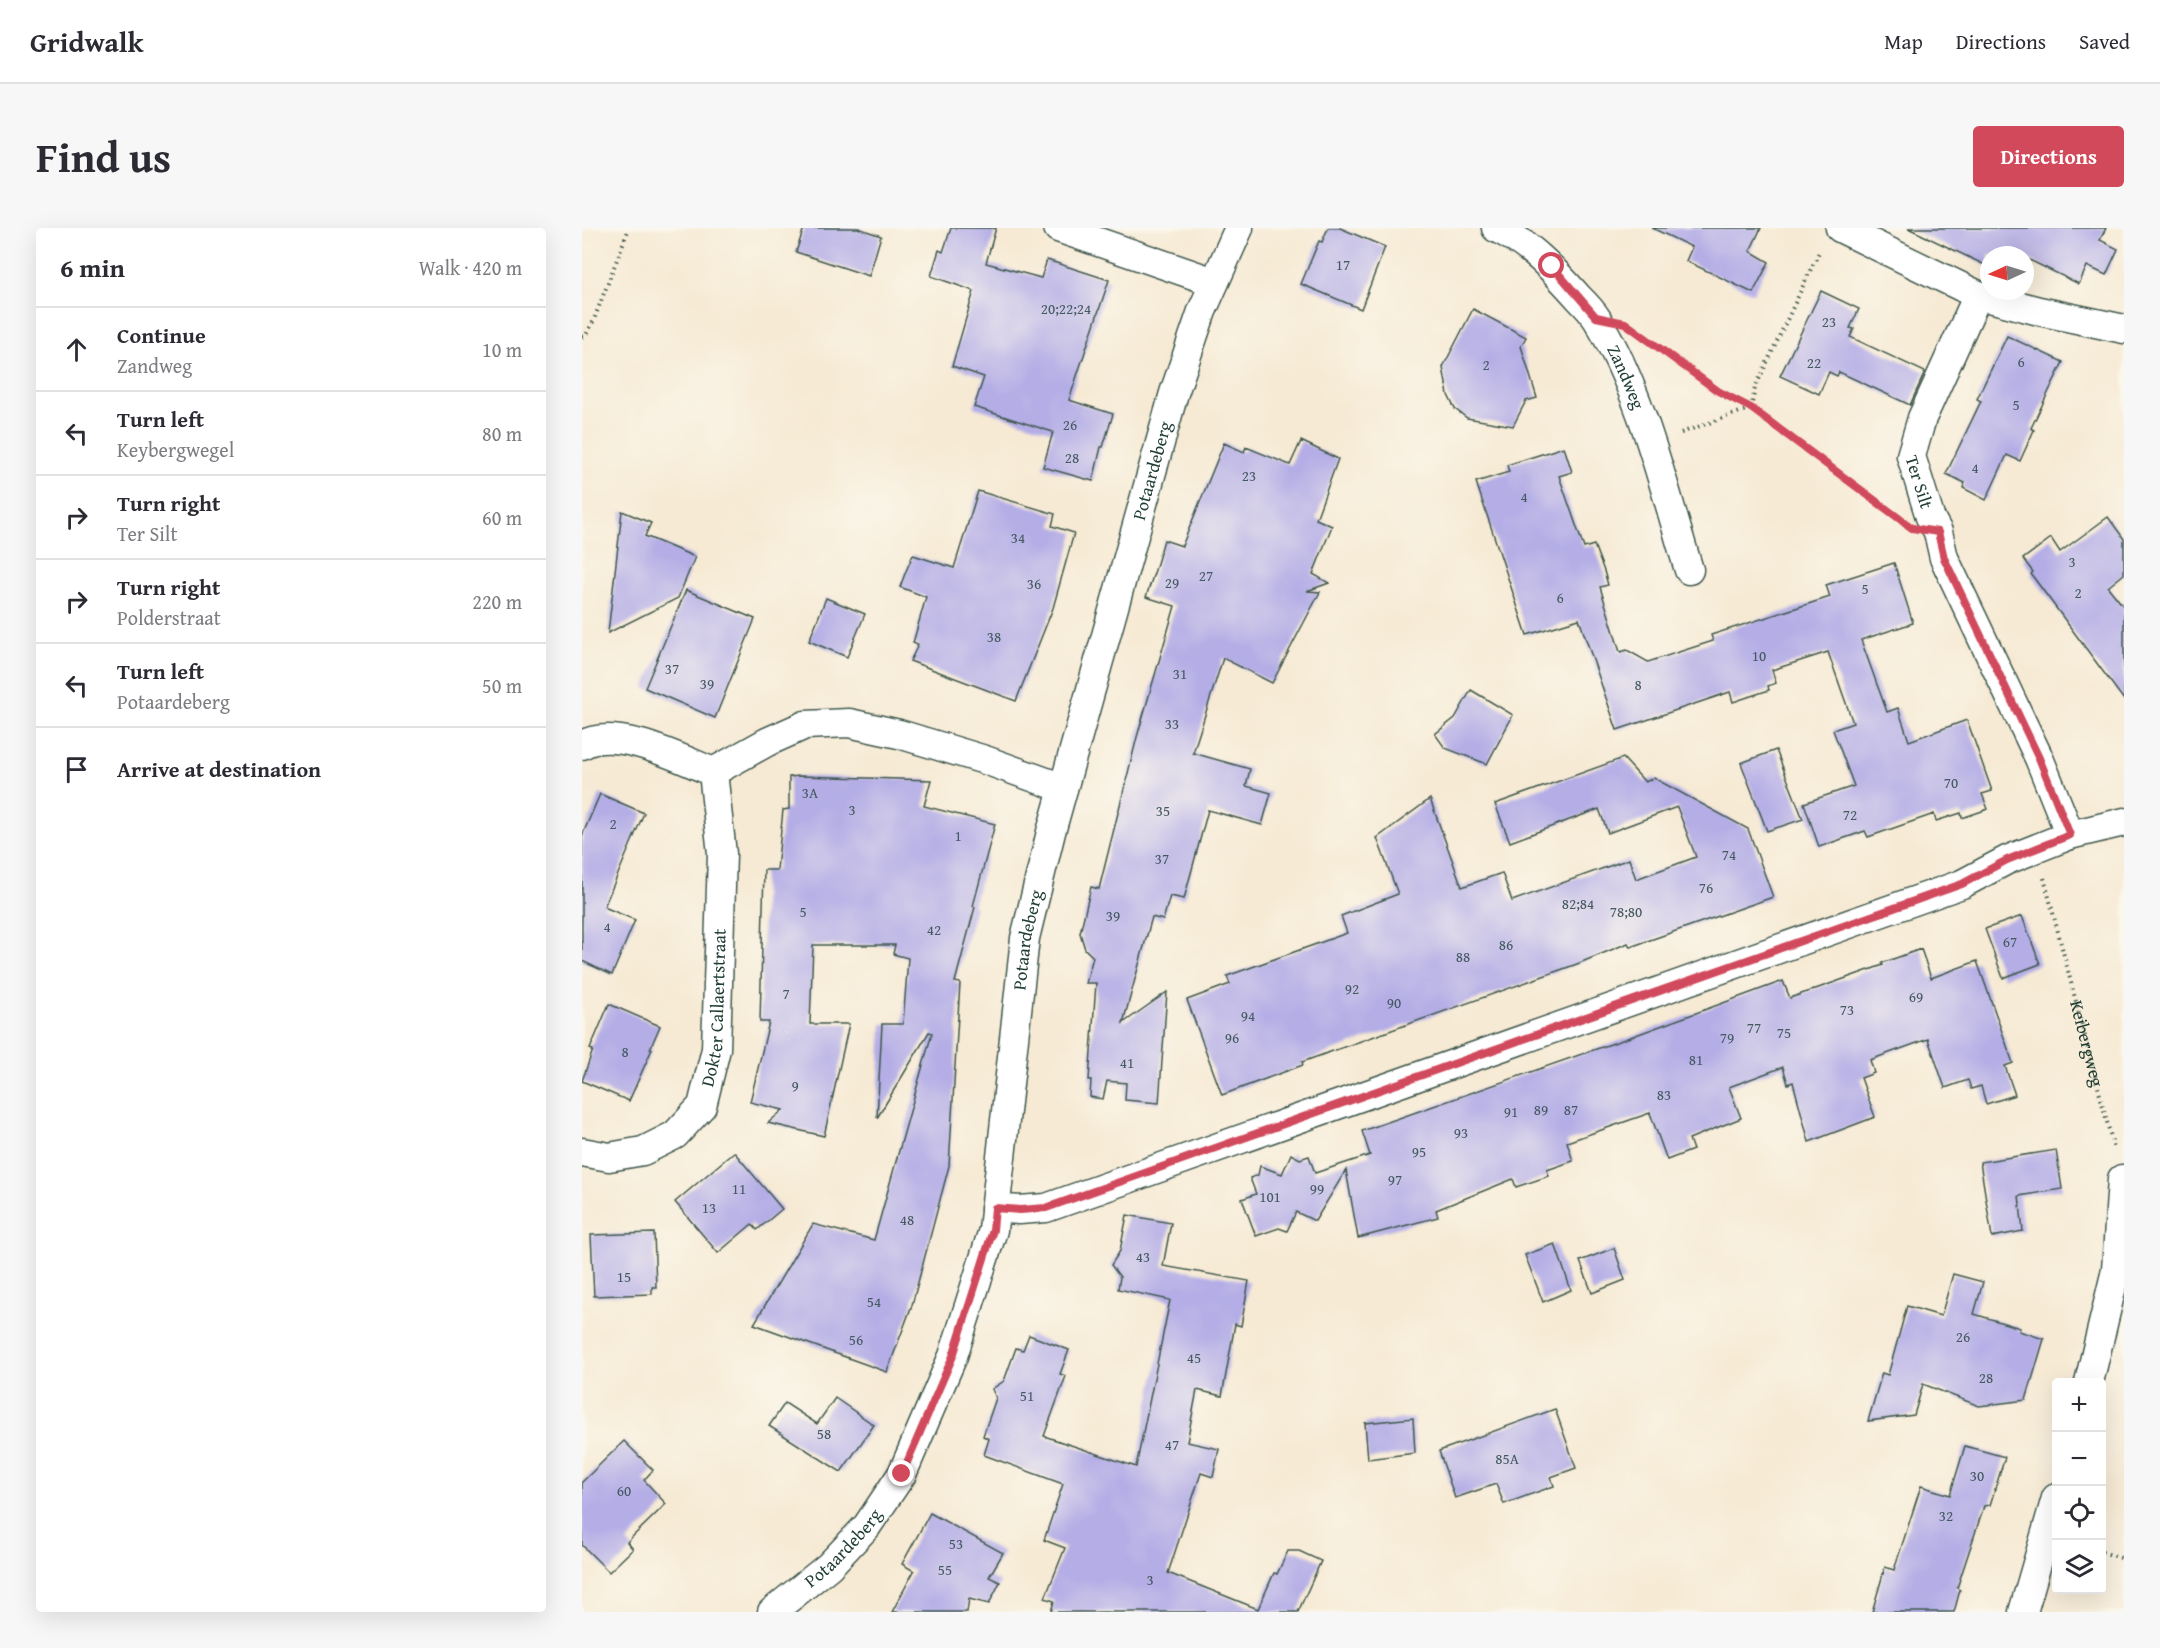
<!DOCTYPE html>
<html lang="en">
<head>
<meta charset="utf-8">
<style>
	:root { --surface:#fff; --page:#f7f7f7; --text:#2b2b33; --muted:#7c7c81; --line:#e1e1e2; --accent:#d1495b }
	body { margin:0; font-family:"Gentium Book Plus",serif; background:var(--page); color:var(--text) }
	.controls { position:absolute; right:18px; bottom:18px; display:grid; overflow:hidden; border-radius:6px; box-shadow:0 6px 24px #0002 }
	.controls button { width:54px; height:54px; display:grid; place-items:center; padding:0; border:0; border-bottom:2px solid var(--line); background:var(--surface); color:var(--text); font:30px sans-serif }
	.compass { position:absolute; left:1398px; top:18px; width:54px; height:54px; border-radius:50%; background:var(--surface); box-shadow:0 6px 24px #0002; rotate:266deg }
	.stop { position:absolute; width:18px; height:18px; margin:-14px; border:4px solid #d1495b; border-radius:50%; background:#fff }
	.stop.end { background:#d1495b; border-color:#fff; box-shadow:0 2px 6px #0008 }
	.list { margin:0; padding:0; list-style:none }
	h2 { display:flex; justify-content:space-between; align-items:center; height:78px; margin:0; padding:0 24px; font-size:26px }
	h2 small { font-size:20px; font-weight:400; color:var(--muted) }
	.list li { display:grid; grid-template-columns:39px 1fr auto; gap:18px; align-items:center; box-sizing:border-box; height:84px; padding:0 24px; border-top:2px solid var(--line) }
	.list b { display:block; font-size:22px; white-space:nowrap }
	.list p { margin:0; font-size:20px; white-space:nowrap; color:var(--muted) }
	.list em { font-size:20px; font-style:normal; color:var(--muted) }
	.icon { flex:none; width:33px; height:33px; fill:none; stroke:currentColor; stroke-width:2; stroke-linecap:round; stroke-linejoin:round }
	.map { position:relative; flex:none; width:1542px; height:1384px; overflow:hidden; border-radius:6px }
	header { display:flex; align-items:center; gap:36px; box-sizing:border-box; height:84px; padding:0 30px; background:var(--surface); border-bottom:2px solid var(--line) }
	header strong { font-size:28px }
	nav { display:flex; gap:33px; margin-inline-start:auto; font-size:21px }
	.intro { display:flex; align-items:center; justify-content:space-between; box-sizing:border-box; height:144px; padding:0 36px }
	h1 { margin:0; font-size:42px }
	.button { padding:15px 27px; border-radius:6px; background:var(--accent); color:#fff; font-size:21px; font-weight:700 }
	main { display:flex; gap:36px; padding:0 36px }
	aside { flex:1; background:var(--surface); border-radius:6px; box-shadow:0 6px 24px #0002 }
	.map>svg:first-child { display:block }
</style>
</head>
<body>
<header>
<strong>Gridwalk</strong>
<nav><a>Map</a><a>Directions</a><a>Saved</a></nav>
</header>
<div class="intro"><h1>Find us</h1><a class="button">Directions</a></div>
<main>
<aside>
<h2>6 min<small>Walk · 420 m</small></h2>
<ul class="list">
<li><svg class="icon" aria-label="ahead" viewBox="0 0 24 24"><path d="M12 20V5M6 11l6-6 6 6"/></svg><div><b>Continue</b><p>Zandweg</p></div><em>10 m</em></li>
<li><svg class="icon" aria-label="left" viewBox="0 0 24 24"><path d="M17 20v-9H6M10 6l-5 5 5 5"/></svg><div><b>Turn left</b><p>Keybergwegel</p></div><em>80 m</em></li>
<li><svg class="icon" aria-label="right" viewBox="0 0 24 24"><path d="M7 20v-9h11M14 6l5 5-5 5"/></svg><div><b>Turn right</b><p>Ter Silt</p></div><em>60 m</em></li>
<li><svg class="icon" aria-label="right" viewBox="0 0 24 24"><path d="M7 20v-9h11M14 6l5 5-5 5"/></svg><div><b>Turn right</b><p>Polderstraat</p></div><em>220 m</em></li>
<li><svg class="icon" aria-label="left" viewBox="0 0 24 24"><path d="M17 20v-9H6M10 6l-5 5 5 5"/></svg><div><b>Turn left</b><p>Potaardeberg</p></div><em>50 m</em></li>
<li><svg class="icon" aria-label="arrive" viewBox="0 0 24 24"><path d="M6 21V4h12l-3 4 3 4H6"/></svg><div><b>Arrive at destination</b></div></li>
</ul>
</aside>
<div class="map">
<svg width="1542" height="1384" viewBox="0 0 1542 1384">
	<rect width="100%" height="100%" fill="#fbf7ec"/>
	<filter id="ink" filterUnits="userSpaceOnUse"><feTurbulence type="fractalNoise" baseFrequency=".0167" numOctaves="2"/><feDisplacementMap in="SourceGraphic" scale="12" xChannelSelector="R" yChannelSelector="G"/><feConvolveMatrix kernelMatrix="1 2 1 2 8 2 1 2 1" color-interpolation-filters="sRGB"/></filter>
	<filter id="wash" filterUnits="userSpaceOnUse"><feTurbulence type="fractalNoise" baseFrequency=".008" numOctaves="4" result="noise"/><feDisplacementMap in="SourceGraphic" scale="24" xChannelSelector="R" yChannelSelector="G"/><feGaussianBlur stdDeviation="1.35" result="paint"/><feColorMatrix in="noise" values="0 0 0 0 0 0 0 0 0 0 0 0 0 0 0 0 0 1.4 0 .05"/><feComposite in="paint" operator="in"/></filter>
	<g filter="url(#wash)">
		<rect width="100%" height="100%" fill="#f6ead4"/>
		<g id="blocks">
			<g fill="#b4ade6">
				<polygon points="222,0 276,0 299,8 287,48 214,24"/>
				<polygon points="369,0 414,0 404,35 459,50 465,32 527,52 487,172 531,186 521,219 519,219 511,253 461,239 471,204 392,179 402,149 370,138 392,63 349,48 357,22 361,24"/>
				<polygon points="746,0 758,0 803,19 779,81 719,56 737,13 740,14"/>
				<polygon points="1070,0 1179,0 1168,23 1187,34 1171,65 1104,33 1110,19"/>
				<polygon points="1326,0 1524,0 1518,12 1536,21 1524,47 1505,38 1497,56 1443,30 1443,27 1407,27 1407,39"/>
				<polygon points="1239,63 1277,81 1268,100 1272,101 1268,109 1343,144 1328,177 1257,144 1255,148 1247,144 1237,166 1198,148"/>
				<polygon points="891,81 944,109 939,118 955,170 944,173 931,198 885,190 873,181 866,167 861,139"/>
				<polygon points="1425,108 1481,134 1449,200 1452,202 1438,233 1425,227 1404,272 1381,260 1383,255 1364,246 1399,173 1395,171"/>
				<polygon points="719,213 756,231 734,291 750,298 731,346 747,355 725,363 738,364 690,455 641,430 611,525 668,541 664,558 689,565 680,597 626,582 602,671 588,668 581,692 570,689 541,795 585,764 577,875 543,872 544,855 525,853 521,871 508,869 509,852 507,852 514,755 504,755 511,729 503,721 498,705 509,659 517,661 555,509 593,378 564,369 573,342 582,312 600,318 642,215 662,224 664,219 708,237"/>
				<polygon points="982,219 990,244 977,248 1002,320 1012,317 1022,343 1026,357 1018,359 1038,424 1045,422 1066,434 1131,413 1129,407 1248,369 1244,357 1312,335 1331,395 1279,412 1305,484 1316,480 1327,513 1385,492 1410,563 1400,566 1406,581 1380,590 1379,585 1354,593 1352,586 1286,609 1283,603 1237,619 1222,575 1272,558 1251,502 1271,495 1246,424 1190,442 1194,455 1186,458 1187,462 1151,474 1148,464 1035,502 997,391 945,407 894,254 927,244 925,237"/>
				<polygon points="396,263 473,286 470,298 492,305 471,380 434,473 328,433 336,417 331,415 344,369 318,359 324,343 331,327 372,340"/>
				<polygon points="40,283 69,295 63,308 113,329 96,370 26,405"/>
				<polygon points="1526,289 1542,311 1542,346 1526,359 1542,379 1542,472 1449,346 1451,344 1441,331 1469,310 1478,324"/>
				<polygon points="104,362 173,391 133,490 63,460"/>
				<polygon points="244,370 283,386 265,429 227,413"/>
				<polygon points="889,462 931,487 905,536 863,520 853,506 873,490"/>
				<polygon points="1194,522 1221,591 1185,603 1159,535"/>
				<polygon points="1041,530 1063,554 1072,550 1166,601 1191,669 1048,719 1046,715 995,736 720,834 721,837 640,867 605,772 648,756 645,748 765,705 759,688 816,666 795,610 848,571 880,659 920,645 930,673 1047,631 1054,651 1114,629 1095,579 1026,605 1017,581 928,614 913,576"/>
				<polygon points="218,548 349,552 342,578 413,596 391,678 393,679 373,754 378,755 367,938 330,1077 305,1144 172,1096 231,996 292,1012 350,805 347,804 295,890 300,796 321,796 326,730 311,726 313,717 231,717 228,796 267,796 242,908 186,895 201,882 168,874 187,794 178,794 182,642 195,642 201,582 207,581 207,549"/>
				<polygon points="18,566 62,585 22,679 53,692 30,747 0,733 0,608"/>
				<polygon points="1440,688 1458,736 1421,750 1403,701"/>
				<polygon points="1339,721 1349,750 1395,733 1431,835 1423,838 1433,867 1404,876 1399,858 1389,861 1386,852 1363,860 1346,811 1288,832 1292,845 1279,850 1293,889 1227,914 1211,854 1206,856 1201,839 1147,859 1159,890 1107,911 1111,922 1085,932 1068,885 985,914 991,933 965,942 967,948 934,959 931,951 854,982 856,989 776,1010 764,942 733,993 714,984 705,1003 697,1000 674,1008 660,971 674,966 668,950 676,947 678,938 700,946 709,926 718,931 727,928 733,945 788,927 780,903 1043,811 1201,753 1208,770 1301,737 1300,735"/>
				<polygon points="27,776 78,798 68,821 70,821 47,873 0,853 11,822 8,821"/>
				<polygon points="1474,922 1480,961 1437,968 1441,1003 1410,1009 1398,934"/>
				<polygon points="152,924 200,981 175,1002 170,996 136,1025 93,974"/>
				<polygon points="545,987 589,995 581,1038 667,1053 659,1098 653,1096 640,1168 615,1162 605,1214 637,1221 631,1249 619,1245 586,1345 676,1381 692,1345 695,1346 706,1323 717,1323 739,1333 716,1384 469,1384 472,1373 463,1370 483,1320 462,1312 481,1256 402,1227 407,1211 401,1208 414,1170 410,1161 422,1153 434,1120 441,1122 447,1107 487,1122 478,1146 484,1148 462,1208 554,1239 588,1072 536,1061 538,1049 529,1037 538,1023"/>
				<polygon points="72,1005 74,1059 70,1059 70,1066 12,1068 9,1007"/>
				<polygon points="973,1016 989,1062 961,1074 943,1027"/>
				<polygon points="1032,1020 1043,1052 1010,1065 998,1033"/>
				<polygon points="1371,1046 1401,1054 1392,1086 1438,1100 1437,1103 1462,1111 1444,1172 1397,1178 1341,1156 1332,1187 1286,1193 1300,1145 1306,1147 1325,1078 1359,1088"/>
				<polygon points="253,1170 292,1197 259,1244 187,1198 203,1175 235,1196"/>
				<polygon points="973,1181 994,1240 969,1249 972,1258 922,1276 914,1256 873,1270 857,1223"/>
				<polygon points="831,1190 833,1225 786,1231 783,1195"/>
				<polygon points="42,1213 71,1242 62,1252 84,1276 45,1314 51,1321 27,1344 0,1317 0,1254"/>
				<polygon points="1383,1218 1423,1229 1408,1277 1402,1278 1375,1360 1378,1362 1372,1384 1290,1384 1303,1339 1312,1342 1339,1258 1368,1267"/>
				<polygon points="348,1285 421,1325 407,1349 418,1354 407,1376 387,1371 385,1384 310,1384 332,1343 320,1336"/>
			</g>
		</g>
	</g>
	<g filter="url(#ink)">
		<use href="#blocks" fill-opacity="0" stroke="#3f574c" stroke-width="1.5"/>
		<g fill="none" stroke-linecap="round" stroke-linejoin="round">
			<defs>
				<g id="minor">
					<polyline points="476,0 632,54"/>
					<path id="s2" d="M 914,0 C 948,16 973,43 997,70 C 1003,76 1010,83 1015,91 C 1061,167 1081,258 1107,342"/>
					<polyline points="1258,0 1396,67 1457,83 1542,101"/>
					<path id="s3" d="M 1396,67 L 1340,190 L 1329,228 L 1348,289 L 1356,304 L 1362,330 L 1457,530 L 1488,607"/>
					<path d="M 0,517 C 33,497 99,531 131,544"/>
					<polyline points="131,544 185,514 223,497 267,495 317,506 403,532 481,560"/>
					<path id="s4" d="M 0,924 L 27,929 L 61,923 L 93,907 L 120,878 L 134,821 L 140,626 L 131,544"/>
					<polyline points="413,980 437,982 464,980 1380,656 1425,632 1488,607 1542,594"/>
					<polyline points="1507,1154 1534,1042 1540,951"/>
					<path id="s5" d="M 190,1384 L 247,1338 L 285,1298 L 320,1246 L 371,1128 L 411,1002 L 443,710 L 469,604 L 592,165 L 620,83 L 657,0"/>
					<polyline points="1441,1384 1474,1270"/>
				</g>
			</defs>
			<use href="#minor" stroke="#3f574c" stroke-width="31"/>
			<g stroke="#3f574c" stroke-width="4" stroke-dasharray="1.5 4.5" stroke-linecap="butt">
				<polyline points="0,109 4,107 11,94 47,0"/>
				<polyline points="1062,109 1136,163 1169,180 1312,287"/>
				<polyline points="1169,180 1173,160 1237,24"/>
				<polyline points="1099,205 1169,180"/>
				<path id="s1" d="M 1462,650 L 1532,921"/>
				<polyline points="1520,1324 1542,1331"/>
			</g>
			<use href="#minor" stroke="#fff" stroke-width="28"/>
		</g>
	</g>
	<g fill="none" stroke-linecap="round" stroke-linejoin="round" filter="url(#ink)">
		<polyline stroke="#d1495b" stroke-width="8" points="320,1246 371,1128 411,1002 413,980 438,982 464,980 1380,656 1425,632 1488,607 1457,530 1362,330 1356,304 1330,300 1169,180 1136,163 1043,95 1014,89 970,38"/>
	</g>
	<g text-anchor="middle" stroke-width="4.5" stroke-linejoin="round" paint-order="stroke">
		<g font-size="15" fill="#445960">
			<text x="761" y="42">17</text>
			<text x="484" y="86">20;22;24</text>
			<text x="1247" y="99">23</text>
			<text x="1439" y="139">6</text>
			<text x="1232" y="140">22</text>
			<text x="904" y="142">2</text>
			<text x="1434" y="182">5</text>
			<text x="488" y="202">26</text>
			<text x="490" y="235">28</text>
			<text x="1393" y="245">4</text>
			<text x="667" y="253">23</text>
			<text x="942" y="274">4</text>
			<text x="436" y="315">34</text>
			<text x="1490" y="339">3</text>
			<text x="624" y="353">27</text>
			<text x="590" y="360">29</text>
			<text x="452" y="361">36</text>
			<text x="1283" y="366">5</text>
			<text x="1496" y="370">2</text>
			<text x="978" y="375">6</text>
			<text x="412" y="414">38</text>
			<text x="1177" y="433">10</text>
			<text x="90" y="446">37</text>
			<text x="598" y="451">31</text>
			<text x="125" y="461">39</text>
			<text x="1056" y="462">8</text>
			<text x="590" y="501">33</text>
			<text x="1369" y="560">70</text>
			<text x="228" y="570">3A</text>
			<text x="270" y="587">3</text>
			<text x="581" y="588">35</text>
			<text x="1268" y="592">72</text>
			<text x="31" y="601">2</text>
			<text x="376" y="613">1</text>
			<text x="1147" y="632">74</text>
			<text x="580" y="636">37</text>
			<text x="1124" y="665">76</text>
			<text x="996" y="681">82;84</text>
			<text x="221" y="689">5</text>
			<text x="1044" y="689">78;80</text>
			<text x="531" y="693">39</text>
			<text x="25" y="704">4</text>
			<text x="352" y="707">42</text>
			<text x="1428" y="719">67</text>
			<text x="924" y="722">86</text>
			<text x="881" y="734">88</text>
			<text x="770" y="766">92</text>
			<text x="204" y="771">7</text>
			<text x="1334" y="774">69</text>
			<text x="812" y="780">90</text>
			<text x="1265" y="787">73</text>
			<text x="666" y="793">94</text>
			<text x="1172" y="805">77</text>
			<text x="1202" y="810">75</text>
			<text x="650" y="815">96</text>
			<text x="1145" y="815">79</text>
			<text x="43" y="829">8</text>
			<text x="1114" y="837">81</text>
			<text x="545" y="840">41</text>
			<text x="213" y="863">9</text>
			<text x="1082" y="872">83</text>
			<text x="959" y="887">89</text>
			<text x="989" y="887">87</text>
			<text x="929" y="889">91</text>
			<text x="879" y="910">93</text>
			<text x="837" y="929">95</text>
			<text x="813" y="957">97</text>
			<text x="157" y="966">11</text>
			<text x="735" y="966">99</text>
			<text x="688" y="974">101</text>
			<text x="127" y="985">13</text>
			<text x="325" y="997">48</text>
			<text x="561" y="1034">43</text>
			<text x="42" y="1054">15</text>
			<text x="292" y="1079">54</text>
			<text x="1381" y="1114">26</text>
			<text x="274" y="1117">56</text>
			<text x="612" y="1135">45</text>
			<text x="1404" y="1155">28</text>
			<text x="445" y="1173">51</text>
			<text x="242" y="1211">58</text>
			<text x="590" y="1222">47</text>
			<text x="925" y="1236">85A</text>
			<text x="1395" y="1253">30</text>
			<text x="42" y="1268">60</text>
			<text x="1364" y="1293">32</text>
			<text x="374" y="1321">53</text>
			<text x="363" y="1347">55</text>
			<text x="568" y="1357">3</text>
		</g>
		<g font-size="18" fill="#1f3d34" stroke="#fbf7ec">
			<text dy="6" stroke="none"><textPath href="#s2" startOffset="202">Zandweg</textPath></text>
			<text dy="6" stroke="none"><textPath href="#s5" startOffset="1230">Potaardeberg</textPath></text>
			<text dy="6" stroke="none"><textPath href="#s3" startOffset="202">Ter Silt</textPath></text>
			<text dy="6" stroke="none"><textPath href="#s5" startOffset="744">Potaardeberg</textPath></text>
			<text dy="6" stroke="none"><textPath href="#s4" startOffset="237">Dokter Callaertstraat</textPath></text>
			<text dy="6" stroke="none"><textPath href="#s1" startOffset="171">Keibergweg</textPath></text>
			<text dy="6" stroke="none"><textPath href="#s5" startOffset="96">Potaardeberg</textPath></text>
		</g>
	</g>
</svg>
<div class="controls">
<button>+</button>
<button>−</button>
<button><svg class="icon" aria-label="locate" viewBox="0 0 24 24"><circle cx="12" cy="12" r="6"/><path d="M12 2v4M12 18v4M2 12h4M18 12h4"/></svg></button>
<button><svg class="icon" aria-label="layers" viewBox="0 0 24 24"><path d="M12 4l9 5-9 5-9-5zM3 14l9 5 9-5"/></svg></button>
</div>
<svg class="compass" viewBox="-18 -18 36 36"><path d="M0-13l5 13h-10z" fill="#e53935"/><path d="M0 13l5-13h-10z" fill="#7c7c81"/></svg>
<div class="stop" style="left:970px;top:38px"></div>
<div class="stop end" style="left:320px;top:1246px"></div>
</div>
</main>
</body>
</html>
